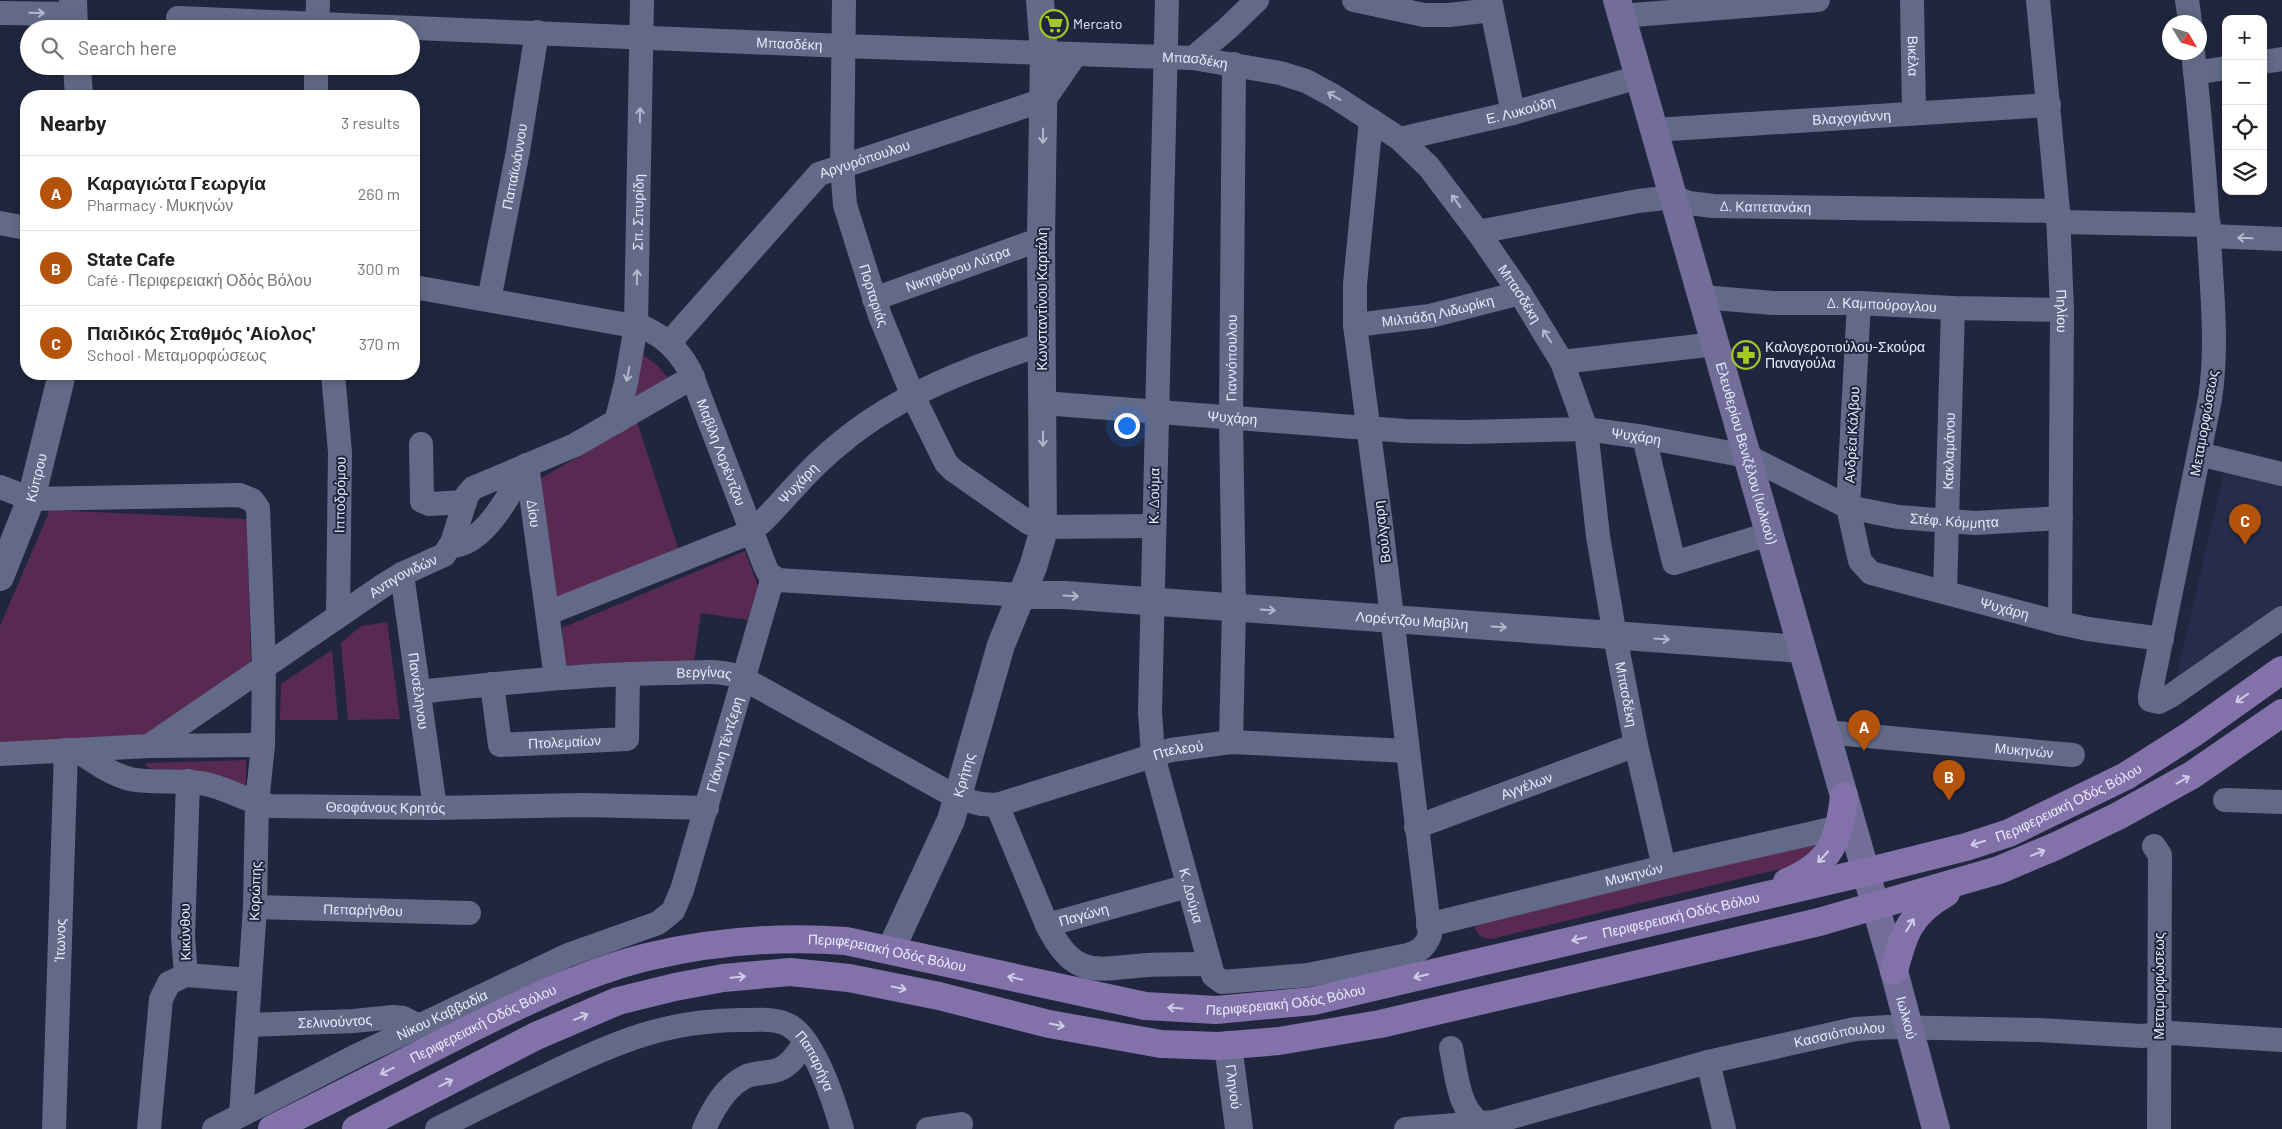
<!DOCTYPE html>
<html lang="en">
<head>
<meta charset="utf-8">
<style>
	:root { --surface:#fff; --page:#f6f6f6; --text:#222; --muted:#767676; --line:#e0e0e0; --accent:#b45309 }
	body { margin:0; font-family:Barlow,sans-serif; background:var(--page); color:var(--text) }
	.controls { position:absolute; right:15px; top:15px; display:grid; overflow:hidden; border-radius:10px; box-shadow:0 2px 8px #0003 }
	.controls button { width:45px; height:45px; display:grid; place-items:center; padding:0; border:0; border-bottom:1px solid var(--line); background:var(--surface); color:var(--text); font:25px sans-serif }
	.compass { position:absolute; left:2162px; top:15px; width:45px; height:45px; border-radius:50%; background:var(--surface); box-shadow:0 2px 8px #0003; rotate:128deg }
	.you { position:absolute; left:1126px; top:425px; width:18px; height:18px; margin:-12px; border:4px solid #fff; border-radius:50%; background:#1a73e8; box-shadow:0 0 0 8px #1a73e833 }
	.badge { display:grid; place-items:center; width:32px; height:32px; border-radius:50%; background:var(--accent); color:#fff; font-size:16px; font-weight:700 }
	.pin { position:absolute; translate:-50% -41px; filter:drop-shadow(0 1px 2px #0008) }
	.pin::after { content:''; position:absolute; top:26px; width:18px; height:15px; background:inherit; clip-path:polygon(0 0,100% 0,50% 100%) }
	.list { margin:0; padding:0; list-style:none }
	h2 { display:flex; justify-content:space-between; align-items:center; height:65px; margin:0; padding:0 20px; font-size:21px }
	h2 small { font-size:16px; font-weight:400; color:var(--muted) }
	.list li { display:grid; grid-template-columns:32px 1fr auto; gap:15px; align-items:center; box-sizing:border-box; height:75px; padding:0 20px; border-top:1px solid var(--line) }
	.list b { display:block; font-size:19px; white-space:nowrap }
	.list p { margin:0; font-size:16px; white-space:nowrap; color:var(--muted) }
	.list em { font-size:16px; font-style:normal; color:var(--muted) }
	.icon { flex:none; width:28px; height:28px; fill:none; stroke:currentColor; stroke-width:2; stroke-linecap:round; stroke-linejoin:round }
	.map { position:relative; flex:none; width:2282px; height:1129px; overflow:hidden }
	.search { position:absolute; background:var(--surface); box-shadow:0 2px 8px #0003; left:20px; top:20px; width:400px; height:55px; display:flex; align-items:center; gap:12px; box-sizing:border-box; padding:0 18px; border-radius:28px; color:var(--muted); font-size:19px }
	.panel { position:absolute; background:var(--surface); box-shadow:0 2px 8px #0003; left:20px; top:90px; width:400px; height:290px; border-radius:20px }
	.map>svg:first-child { display:block }
</style>
</head>
<body>
<div class="map">
<svg width="2282" height="1129" viewBox="0 0 2282 1129">
	<rect width="100%" height="100%" fill="#20263e"/>
	<polygon fill="#262d4c" points="2225,468 2282,482 2282,607 2176,679"/>
	<g fill="#592a51">
		<polygon points="642,354 657,365 671,381 632,404"/>
		<polygon points="637,422 679,551 557,600 540,479"/>
		<polygon points="50,510 247,519 251,667 147,741 0,745 0,626"/>
		<polygon points="745,551 758,586 748,620 701,613 694,661 565,666 562,628"/>
		<polygon points="387,622 400,719 348,720 341,643 361,626"/>
		<polygon points="332,650 338,720 280,720 281,684"/>
		<polygon points="246,760 246,789 179,770 151,769 145,765 147,763"/>
		<path d="M 1814,844 L 1815,850 L 1794,864 L 1780,869 L 1491,939 C 1482,939 1476,934 1474,925 L 1479,921 Z"/>
	</g>
	<g fill="none" stroke-linecap="round" stroke-linejoin="round">
		<g stroke="#626a87" stroke-width="24">
			<path id="s1" d="M 844,0 L 842,165 L 845,205 L 880,316 L 913,396 L 946,463 L 953,470 L 1029,523 L 1043,527 L 1154,526"/>
			<path id="s2" d="M 1167,0 L 1150,712 L 1153,756 L 1213,975 L 1222,982 L 1308,975 L 1408,955 C 1420,951 1425,947 1430,935 L 1381,525 L 1355,325 L 1355,284 L 1371,120"/>
			<polyline points="1354,0 1424,15 1449,15 1492,10"/>
			<polyline points="1490,0 1513,113"/>
			<path id="s3" d="M 1912,0 L 1914,112"/>
			<path id="s4" d="M 2038,0 L 2058,211 L 2062,310 L 2060,623"/>
			<polyline points="2187,0 2190,22"/>
			<polyline points="0,13 73,14"/>
			<polyline points="1621,16 1818,0"/>
			<path id="s5" d="M 178,18 L 843,46 L 1193,58 L 1280,73 L 1306,81 L 1332,95 L 1400,139 L 1429,167 L 1478,232 L 1520,293 L 1562,362 L 1586,429 L 1598,536 L 1615,636 L 1636,745 L 1664,867"/>
			<polyline points="317,29 318,0"/>
			<path d="M 2193,52 C 2200,115 2205,177 2209,239 C 2212,293 2218,346 2210,399 L 2150,695 L 2150,700 L 2159,702 L 2172,695 L 2282,618"/>
			<polyline points="1193,58 1228,28 1257,0"/>
			<polyline points="2263,62 2282,59"/>
			<polyline points="2195,73 2226,68"/>
			<polyline points="316,96 316,66"/>
			<path id="s6" d="M 1654,130 L 2049,105"/>
			<path id="s7" d="M 1400,139 L 1513,113 L 1639,77"/>
			<polyline points="2058,222 2209,225"/>
			<polyline points="0,223 26,228"/>
			<path id="s8" d="M 1478,232 L 1638,201 L 1673,197 L 1689,203 L 1713,206 L 2058,211"/>
			<polyline points="2209,236 2282,239"/>
			<path id="s9" d="M 414,287 L 645,328 C 666,338 679,351 690,371 L 765,566 L 769,574 L 778,580 L 1022,595"/>
			<path id="s10" d="M 1702,297 L 1773,303 L 1859,303 L 1953,308 L 2062,310"/>
			<path id="s11" d="M 874,299 L 1041,239"/>
			<path id="s12" d="M 489,300 L 518,151 L 537,32"/>
			<path id="s13" d="M 1859,303 L 1848,507 L 1860,561 L 1871,573 L 2060,623 L 2088,629 L 2162,639"/>
			<path id="s14" d="M 1355,325 L 1430,316 L 1520,293"/>
			<path id="s15" d="M 669,343 L 819,174 L 1044,100 L 1076,54"/>
			<polyline points="1562,362 1715,344"/>
			<polyline points="333,374 340,452 338,616"/>
			<path id="s16" d="M 1043,403 L 1405,431 L 1466,432 L 1586,429 L 1644,437 L 1747,456 L 1848,507 L 1898,517 L 1975,523 L 2061,518"/>
			<path id="s17" d="M 616,422 L 626,383 L 636,326 L 642,0"/>
			<polyline points="1644,437 1674,563 1769,534"/>
			<polyline points="421,444 422,501 429,504 465,502"/>
			<polyline points="2199,454 2282,474"/>
			<path id="s18" d="M 527,465 L 556,678"/>
			<polyline points="0,487 31,499 240,495 252,500 258,508 264,666 263,745 257,803 255,907 241,1115"/>
			<path d="M 450,546 C 484,547 512,490 527,465"/>
			<path id="s19" d="M 402,574 L 435,808"/>
			<path id="s20" d="M 1945,592 L 1953,308"/>
			<path id="s21" d="M 548,613 L 744,535 C 763,524 776,507 791,491 C 807,473 824,456 843,441 C 900,394 974,366 1043,344"/>
			<path id="s22" d="M 492,684 L 500,745 L 627,739 L 628,674"/>
			<path id="s23" d="M 419,692 C 502,683 585,674 669,673 C 694,673 721,668 744,679 L 958,798 L 981,804 L 997,805 L 1171,750 L 1231,742 L 1407,751"/>
			<path id="s24" d="M 1825,732 L 2073,755"/>
			<path id="s25" d="M 1231,742 L 1234,608 L 1231,418 L 1234,64"/>
			<path id="s26" d="M 149,746 L 384,585 L 402,574 L 444,555 L 452,543 L 467,495 L 473,488 L 575,445 L 693,377"/>
			<path id="s27" d="M 76,750 C 93,761 110,774 130,779 C 154,784 181,779 206,784 C 229,789 248,802 271,806 L 435,808 L 584,805 L 707,808"/>
			<polyline points="0,754 149,746 263,745"/>
			<polyline points="2225,800 2282,802"/>
			<path id="s28" d="M 997,805 L 1047,925 L 1188,886"/>
			<path id="s29" d="M 1416,827 L 1636,745"/>
			<polyline points="2154,846 2160,855 2159,1129"/>
			<path id="s30" d="M 255,907 L 469,913"/>
			<path d="M 1047,925 C 1075,980 1095,969 1148,965 C 1168,964 1189,964 1210,964"/>
			<path id="s31" d="M 1428,925 L 1664,867 L 1840,827"/>
			<polyline points="186,975 250,980"/>
			<path id="s32" d="M 247,1025 L 354,1021 L 393,1017 L 403,1018 L 419,1026"/>
			<path d="M 1451,1048 C 1457,1076 1458,1118 1490,1128"/>
			<polyline points="1708,1062 1724,1129"/>
			<path id="s33" d="M 54,1129 L 66,750"/>
			<polyline points="149,1129 161,999 169,983 186,975 183,936 188,781"/>
			<path id="s34" d="M 214,1129 L 358,1055 L 568,955 L 658,923 L 673,911 L 682,890 L 773,577"/>
			<path id="s35" d="M 437,1129 C 472,1111 507,1094 543,1077 C 611,1044 667,1019 745,1020 C 759,1020 777,1018 790,1026 C 815,1041 834,1101 842,1129"/>
			<path d="M 704,1129 C 713,1109 726,1085 747,1076 C 756,1073 765,1073 774,1071 C 789,1068 797,1054 805,1043"/>
			<polyline points="928,1129 961,1124"/>
			<path id="s36" d="M 1406,1129 L 1494,1122 L 1708,1062 L 1855,1029 L 1888,1027 L 2039,1030 L 2142,1036 L 2171,1033 L 2282,1040"/>
		</g>
		<g stroke="#626a87" stroke-width="28">
			<polyline points="73,0 74,29"/>
			<polyline points="77,66 79,96"/>
			<path id="s37" d="M 0,577 L 31,499 L 62,374"/>
			<path id="s38" d="M 1022,595 L 1065,595 L 1802,649"/>
			<path id="s39" d="M 891,949 L 951,820 L 1001,645 L 1033,567 L 1043,533 L 1041,239 L 1044,52 L 1040,0"/>
			<path id="s40" d="M 1228,1045 L 1239,1129"/>
		</g>
		<path stroke="#726e99" stroke-width="28" id="s41" d="M 1617,0 L 1894,971 L 1936,1129"/>
		<g stroke="#8372aa" stroke-width="28">
			<path d="M 1787,882 C 1831,864 1839,840 1844,796"/>
			<path d="M 1894,971 C 1904,932 1910,914 1946,893"/>
			<path id="s42" d="M 272,1129 C 332,1099 392,1069 452,1038 C 514,1007 579,974 647,957 C 714,941 779,936 846,941 L 1145,1006 L 1216,1010 L 1313,1001 L 1866,872 L 1966,847 L 2009,833 L 2126,776 L 2192,734 L 2282,670"/>
			<polyline points="356,1129 536,1036 618,1001 675,987 723,978 790,972 849,978 939,996 1049,1024 1161,1044 1219,1046 1279,1041 1380,1024 1819,922 1999,870 2056,846 2118,816 2192,775 2282,713"/>
		</g>
	</g>
	<defs><path id="oneway-shaft" d="M-6 0H5M1.5-3L5.5 0L1.5 3" fill="none" stroke-width="1.6" stroke-linecap="round" stroke-linejoin="round" transform="scale(1.25)"/></defs>
	<g stroke="#b1b7cd">
		<use href="#oneway-shaft" transform="translate(37 13) rotate(1)"/>
		<use href="#oneway-shaft" transform="translate(1334 96) rotate(-149)"/>
		<use href="#oneway-shaft" transform="translate(640 115) rotate(-89)"/>
		<use href="#oneway-shaft" transform="translate(1043 136) rotate(91)"/>
		<use href="#oneway-shaft" transform="translate(1456 201) rotate(-126)"/>
		<use href="#oneway-shaft" transform="translate(2245 238) rotate(-178)"/>
		<use href="#oneway-shaft" transform="translate(637 277) rotate(-89)"/>
		<use href="#oneway-shaft" transform="translate(1547 336) rotate(-123)"/>
		<use href="#oneway-shaft" transform="translate(628 374) rotate(101)"/>
		<use href="#oneway-shaft" transform="translate(1043 439) rotate(90)"/>
		<use href="#oneway-shaft" transform="translate(1071 596) rotate(3)"/>
		<use href="#oneway-shaft" transform="translate(1268 610) rotate(4)"/>
		<use href="#oneway-shaft" transform="translate(1499 627) rotate(4)"/>
		<use href="#oneway-shaft" transform="translate(1662 639) rotate(4)"/>
	</g>
	<g stroke="#cdcde8">
		<use href="#oneway-shaft" transform="translate(2242 698) rotate(145)"/>
		<use href="#oneway-shaft" transform="translate(2183 780) rotate(-29)"/>
		<use href="#oneway-shaft" transform="translate(1978 843) rotate(162)"/>
		<use href="#oneway-shaft" transform="translate(2038 853) rotate(-22)"/>
		<use href="#oneway-shaft" transform="translate(1823 857) rotate(133)"/>
		<use href="#oneway-shaft" transform="translate(1910 925) rotate(-59)"/>
		<use href="#oneway-shaft" transform="translate(1579 939) rotate(167)"/>
		<use href="#oneway-shaft" transform="translate(1421 976) rotate(167)"/>
		<use href="#oneway-shaft" transform="translate(738 977) rotate(-5)"/>
		<use href="#oneway-shaft" transform="translate(1015 978) rotate(-167)"/>
		<use href="#oneway-shaft" transform="translate(899 988) rotate(12)"/>
		<use href="#oneway-shaft" transform="translate(1175 1008) rotate(-176)"/>
		<use href="#oneway-shaft" transform="translate(581 1017) rotate(-23)"/>
		<use href="#oneway-shaft" transform="translate(1057 1025) rotate(11)"/>
		<use href="#oneway-shaft" transform="translate(387 1071) rotate(153)"/>
		<use href="#oneway-shaft" transform="translate(446 1083) rotate(-27)"/>
	</g>
	<defs>
		<symbol id="supermarket-ring" viewBox="-11 -11 22 22"><circle r="9.5" fill="#20263e" stroke="#a5c824" stroke-width="1.5"/><path d="M-6-5.5h2.5l.6 2H6L4.5 2H-2.5L-4.4-4H-6ZM-1.5 3.2a1.3 1.3 0 1 0 .1 0ZM3 3.2a1.3 1.3 0 1 0 .1 0Z" fill="#a5c824"/></symbol>
		<symbol id="pharmacy-ring" viewBox="-11 -11 22 22"><circle r="9.5" fill="#20263e" stroke="#a5c824" stroke-width="1.5"/><path d="M-2-6h4v4h4v4h-4v4h-4v-4h-4v-4h4Z" fill="#a5c824"/></symbol>
	</defs>
	<g fill-rule="evenodd">
		<use href="#supermarket-ring" x="1038" y="8" width="32" height="32"/>
		<use href="#pharmacy-ring" x="1730" y="339" width="32" height="32"/>
	</g>
	<g text-anchor="middle" stroke-width="4" stroke-linejoin="round" paint-order="stroke">
		<g font-size="14" fill="#e6ebfc" stroke="#20263e" text-anchor="start">
			<text x="1073" y="29">Mercato</text>
			<text x="1765" y="352">Καλογεροπούλου-Σκούρα<tspan x="1765" dy="16">Παναγούλα</tspan></text>
		</g>
		<g font-size="14" fill="#e6ebfc" stroke="#20263e">
			<text dy="5" stroke="none"><textPath href="#s5" startOffset="612">Μπασδέκη</textPath></text>
			<text dy="5" stroke="none"><textPath href="#s3" startOffset="56">Βικέλα</textPath></text>
			<text dy="5" stroke="none"><textPath href="#s5" startOffset="1018">Μπασδέκη</textPath></text>
			<text dy="5" stroke="none"><textPath href="#s7" startOffset="124">Ε. Λυκούδη</textPath></text>
			<text dy="5" stroke="none"><textPath href="#s6" startOffset="198">Βλαχογιάννη</textPath></text>
			<text dy="5" stroke="none"><textPath href="#s15" startOffset="274">Αργυρόπουλου</textPath></text>
			<text dy="5" stroke="none"><textPath href="#s12" startOffset="136">Παπαϊωάννου</textPath></text>
			<text dy="5" stroke="none"><textPath href="#s8" startOffset="292">Δ. Καπετανάκη</textPath></text>
			<text dy="5" stroke="none"><textPath href="#s17" startOffset="212">Σπ. Σπυρίδη</textPath></text>
			<text dy="5" stroke="none"><textPath href="#s11" startOffset="89">Νικηφόρου Λύτρα</textPath></text>
			<text dy="5" stroke="none"><textPath href="#s5" startOffset="1438">Μπασδέκη</textPath></text>
			<text dy="5" stroke="none"><textPath href="#s1" startOffset="300">Πορταριάς</textPath></text>
			<text transform="translate(1042 299) rotate(-90)" y="5">Κωνσταντίνου Καρτάλη</text>
			<text dy="5" stroke="none"><textPath href="#s10" startOffset="180">Δ. Καμπούρογλου</textPath></text>
			<text dy="5" stroke="none"><textPath href="#s14" startOffset="84">Μιλτιάδη Λιδωρίκη</textPath></text>
			<text dy="5" stroke="none"><textPath href="#s4" startOffset="312">Πηλίου</textPath></text>
			<text dy="5" stroke="none"><textPath href="#s25" startOffset="384">Γιαννόπουλου</textPath></text>
			<text dy="5" stroke="none"><textPath href="#s16" startOffset="190">Ψυχάρη</textPath></text>
			<text transform="translate(2204 423) rotate(-80)" y="5">Μεταμορφώσεως</text>
			<text transform="translate(1852 435) rotate(-87)" y="5">Ανδρέα Κάλβου</text>
			<text dy="5" stroke="none"><textPath href="#s16" startOffset="595">Ψυχάρη</textPath></text>
			<text dy="5" stroke="none"><textPath href="#s20" startOffset="141">Κακλαμάνου</textPath></text>
			<text dy="5" stroke="none"><textPath href="#s9" startOffset="385">Μαβίλη Λορέντζου</textPath></text>
			<text dy="5" stroke="none"><textPath href="#s41" startOffset="471">Ελευθερίου Βενιζέλου (Ιωλκού)</textPath></text>
			<text dy="5" stroke="none"><textPath href="#s37" startOffset="106">Κύπρου</textPath></text>
			<text dy="5" stroke="none"><textPath href="#s21" startOffset="286">Ψυχάρη</textPath></text>
			<text transform="translate(340 495) rotate(-89)" y="5">Ιπποδρόμου</text>
			<text transform="translate(1154 496) rotate(-89)" y="5">Κ. Δούμα</text>
			<text dy="5" stroke="none"><textPath href="#s18" startOffset="49">Δίου</textPath></text>
			<text dy="5" stroke="none"><textPath href="#s16" startOffset="928">Στέφ. Κόμμητα</textPath></text>
			<text transform="translate(1382 532) rotate(-97)" y="5">Βούλγαρη</text>
			<text dy="5" stroke="none"><textPath href="#s26" startOffset="306">Αντιγονιδών</textPath></text>
			<text dy="5" stroke="none"><textPath href="#s13" startOffset="414">Ψυχάρη</textPath></text>
			<text dy="5" stroke="none"><textPath href="#s38" startOffset="391">Λορέντζου Μαβίλη</textPath></text>
			<text dy="5" stroke="none"><textPath href="#s23" startOffset="286">Βεργίνας</textPath></text>
			<text dy="5" stroke="none"><textPath href="#s19" startOffset="118">Πανσέληνου</textPath></text>
			<text dy="5" stroke="none"><textPath href="#s5" startOffset="1858">Μπασδέκη</textPath></text>
			<text dy="5" stroke="none"><textPath href="#s22" startOffset="126">Πτολεμαίων</textPath></text>
			<text dy="5" stroke="none"><textPath href="#s34" startOffset="684">ΓΙάννη Τέντζερη</textPath></text>
			<text dy="5" stroke="none"><textPath href="#s23" startOffset="801">Πτελεού</textPath></text>
			<text dy="5" stroke="none"><textPath href="#s24" startOffset="200">Μυκηνών</textPath></text>
			<text dy="5" stroke="none"><textPath href="#s39" startOffset="189">Κρήτης</textPath></text>
			<text dy="5" stroke="none"><textPath href="#s29" startOffset="118">Αγγέλων</textPath></text>
			<text dy="5" stroke="none"><textPath href="#s42" startOffset="1871">Περιφερειακή Οδός Βόλου</textPath></text>
			<text dy="5" stroke="none"><textPath href="#s27" startOffset="321">Θεοφάνους Κρητός</textPath></text>
			<text dy="5" stroke="none"><textPath href="#s31" startOffset="212">Μυκηνών</textPath></text>
			<text transform="translate(255 891) rotate(-88)" y="5">Κορώπης</text>
			<text dy="5" stroke="none"><textPath href="#s2" startOffset="901">Κ. Δούμα</textPath></text>
			<text dy="5" stroke="none"><textPath href="#s30" startOffset="108">Πεπαρήνθου</textPath></text>
			<text dy="5" stroke="none"><textPath href="#s28" startOffset="168">Παγώνη</textPath></text>
			<text dy="5" stroke="none"><textPath href="#s42" startOffset="1466">Περιφερειακή Οδός Βόλου</textPath></text>
			<text transform="translate(185 932) rotate(-91)" y="5">Κικύνθου</text>
			<text dy="5" stroke="none"><textPath href="#s33" startOffset="189">Ίτωνος</textPath></text>
			<text dy="5" stroke="none"><textPath href="#s42" startOffset="656">Περιφερειακή Οδός Βόλου</textPath></text>
			<text transform="translate(2159 986) rotate(-90)" y="5">Μεταμορφώσεως</text>
			<text dy="5" stroke="none"><textPath href="#s42" startOffset="1061">Περιφερειακή Οδός Βόλου</textPath></text>
			<text dy="5" stroke="none"><textPath href="#s34" startOffset="255">Νίκου Καββαδία</textPath></text>
			<text dy="5" stroke="none"><textPath href="#s41" startOffset="1058">Ιωλκού</textPath></text>
			<text dy="5" stroke="none"><textPath href="#s32" startOffset="88">Σελινούντος</textPath></text>
			<text dy="5" stroke="none"><textPath href="#s42" startOffset="236">Περιφερειακή Οδός Βόλου</textPath></text>
			<text dy="5" stroke="none"><textPath href="#s36" startOffset="445">Κασσιόπουλου</textPath></text>
			<text dy="5" stroke="none"><textPath href="#s35" startOffset="420">Παπαρήγα</textPath></text>
			<text dy="5" stroke="none"><textPath href="#s40" startOffset="42">Γληνού</textPath></text>
		</g>
	</g>
</svg>
<div class="controls">
<button>+</button>
<button>−</button>
<button><svg class="icon" aria-label="locate" viewBox="0 0 24 24"><circle cx="12" cy="12" r="6"/><path d="M12 2v4M12 18v4M2 12h4M18 12h4"/></svg></button>
<button><svg class="icon" aria-label="layers" viewBox="0 0 24 24"><path d="M12 4l9 5-9 5-9-5zM3 14l9 5 9-5"/></svg></button>
</div>
<svg class="compass" viewBox="-18 -18 36 36"><path d="M0-13l5 13h-10z" fill="#e53935"/><path d="M0 13l5-13h-10z" fill="#767676"/></svg>
<div class="you"></div>
<div class="pin badge" style="left:1864px;top:751px">A</div>
<div class="pin badge" style="left:1949px;top:801px">B</div>
<div class="pin badge" style="left:2245px;top:545px">C</div>
<div class="search"><svg class="icon" aria-label="search" viewBox="0 0 24 24"><circle cx="10" cy="10" r="6"/><path d="M15 15l6 6"/></svg>Search here</div>
<section class="panel">
<h2>Nearby<small>3 results</small></h2>
<ul class="list">
<li><span class="badge">A</span><div><b>Καραγιώτα Γεωργία</b><p>Pharmacy · Μυκηνών</p></div><em>260 m</em></li>
<li><span class="badge">B</span><div><b>State Cafe</b><p>Café · Περιφερειακή Οδός Βόλου</p></div><em>300 m</em></li>
<li><span class="badge">C</span><div><b>Παιδικός Σταθμός 'Αίολος'</b><p>School · Μεταμορφώσεως</p></div><em>370 m</em></li>
</ul>
</section>
</div>
</body>
</html>
